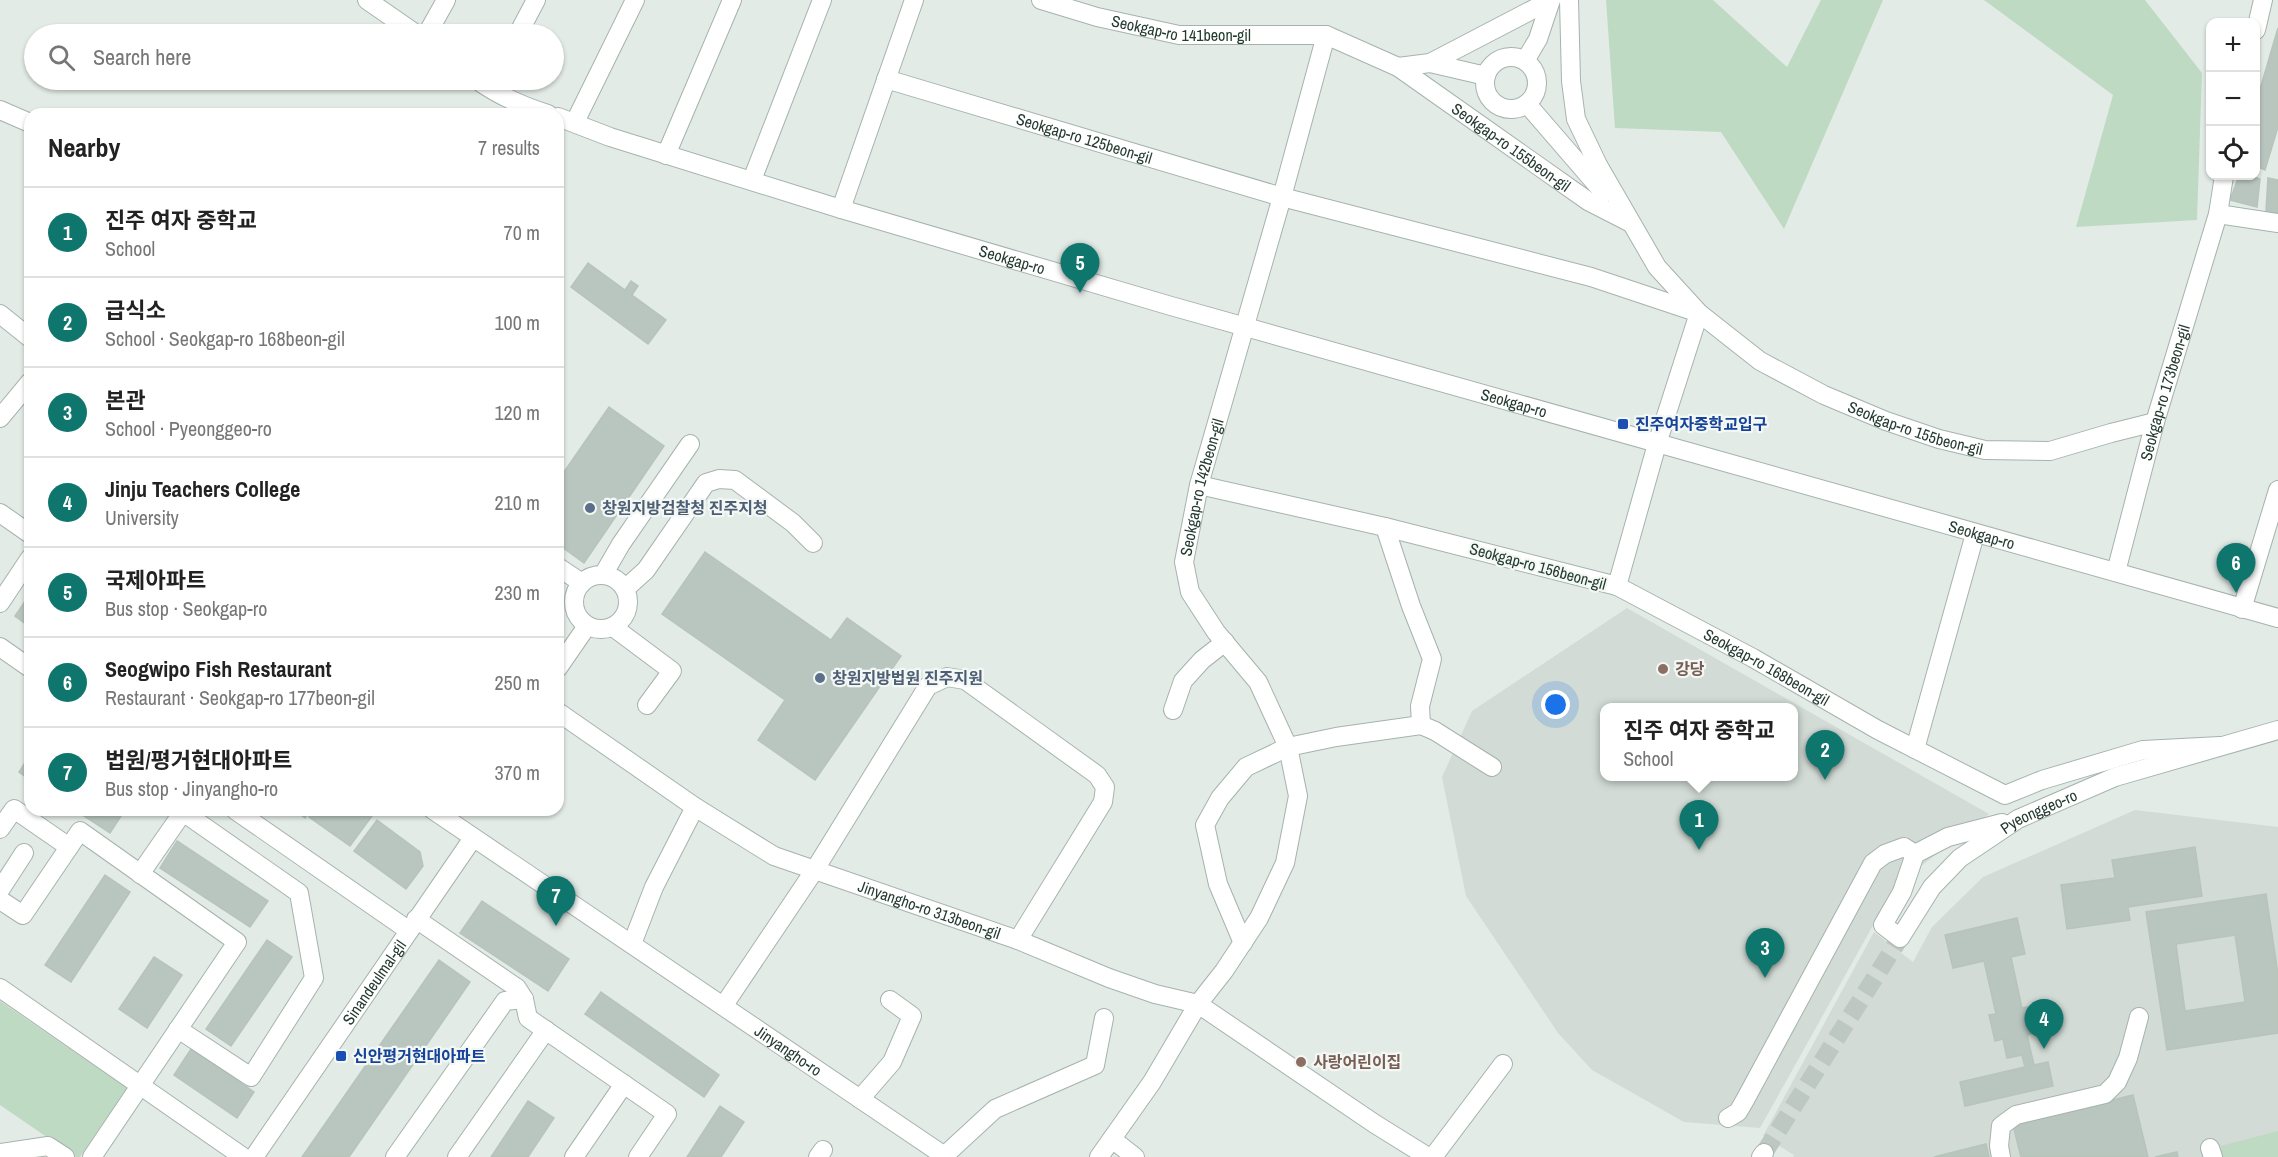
<!DOCTYPE html>
<html lang="en">
<head>
<meta charset="utf-8">
<style>
	:root { --surface:#fff; --page:#f2f2f2; --text:#222; --muted:#767676; --line:#e0e0e0; --accent:#0f766e }
	body { margin:0; font-family:"Archivo Narrow","Noto Sans KR",sans-serif; background:var(--page); color:var(--text) }
	.controls { position:absolute; right:18px; top:18px; display:grid; overflow:hidden; border-radius:12px; box-shadow:0 2px 4px #0004 }
	.controls button { width:54px; height:54px; display:grid; place-items:center; padding:0; border:0; border-bottom:2px solid var(--line); background:var(--surface); color:var(--text); font:30px sans-serif }
	.you { position:absolute; left:1556px; top:705px; width:21px; height:21px; margin:-15px; border:4px solid #fff; border-radius:50%; background:#1a73e8; box-shadow:0 0 0 9px #1a73e833 }
	.badge { display:grid; place-items:center; width:39px; height:39px; border-radius:50%; background:var(--accent); color:#fff; font-size:20px; font-weight:700 }
	.pin { position:absolute; translate:-50% -50px; filter:drop-shadow(0 2px 3px #0008) }
	.pin::after { content:''; position:absolute; top:32px; width:21px; height:18px; background:inherit; clip-path:polygon(0 0,100% 0,50% 100%) }
	.popup { position:absolute; left:1600px; top:703px; width:198px; height:78px; box-sizing:border-box; display:grid; place-content:center; border-radius:12px; background:var(--surface); filter:drop-shadow(0 2px 4px #0005); font-size:20px; white-space:nowrap; color:var(--muted) }
	.popup b { font-size:22px; color:var(--text) }
	.popup::after { content:''; position:absolute; left:50%; top:100%; margin-left:-12px; border:12px solid transparent; border-top-color:var(--surface) }
	.list { margin:0; padding:0; list-style:none }
	h2 { display:flex; justify-content:space-between; align-items:center; height:78px; margin:0; padding:0 24px; font-size:26px }
	h2 small { font-size:20px; font-weight:400; color:var(--muted) }
	.list li { display:grid; grid-template-columns:39px 1fr auto; gap:18px; align-items:center; box-sizing:border-box; height:90px; padding:0 24px; border-top:2px solid var(--line) }
	.list b { display:block; font-size:22px; white-space:nowrap }
	.list p { margin:0; font-size:20px; white-space:nowrap; color:var(--muted) }
	.list em { font-size:20px; font-style:normal; color:var(--muted) }
	.icon { flex:none; width:33px; height:33px; fill:none; stroke:currentColor; stroke-width:2; stroke-linecap:round; stroke-linejoin:round }
	.map { position:relative; flex:none; width:2278px; height:1157px; overflow:hidden }
	.search { position:absolute; background:var(--surface); box-shadow:0 2px 4px #0004; left:24px; top:24px; width:540px; height:66px; display:flex; align-items:center; gap:15px; box-sizing:border-box; padding:0 21px; border-radius:33px; color:var(--muted); font-size:22px }
	.panel { position:absolute; background:var(--surface); box-shadow:0 2px 4px #0004; left:24px; top:108px; width:540px; height:708px; border-radius:18px }
	.map>svg:first-child { display:block }
</style>
</head>
<body>
<div class="map">
<svg width="2278" height="1157" viewBox="0 0 2278 1157">
	<rect width="100%" height="100%" fill="#e3ebe7"/>
	<g fill="#d2dbd5" fill-rule="evenodd">
		<path d="M 1627,608 L 1989,814 L 1895,886 L 1760,1128 L 1684,1122 L 1592,1070 L 1558,1033 L 1466,896 L 1442,777 L 1472,711 ZM 1604,708 L 1794,708 L 1794,776 L 1604,776 Z"/>
		<polygon points="2135,810 2278,827 2278,1157 1793,1157 1794,1155 1763,1136 1874,932 1913,962 1932,927 1983,877"/>
	</g>
	<g fill="#bfdac2">
		<polygon points="1606,0 1713,0 1787,67 1821,0 1883,0 1784,229 1721,132 1615,128"/>
		<polygon points="1984,0 2145,0 2202,73 2197,220 2076,227 2113,95"/>
		<polygon points="0,1001 127,1088 80,1157 76,1157 0,1105"/>
		<polygon points="2278,1131 2278,1157 2223,1157 2221,1146"/>
	</g>
	<g fill="#b9c6bf" stroke="#b6c4bc" stroke-width="1.5" fill-rule="evenodd">
		<polygon points="2278,28 2278,127 2265,170 2256,166 2256,103"/>
		<polygon points="2239,176 2250,176 2260,179 2257,207 2230,200"/>
		<polygon points="2268,178 2278,180 2278,216 2266,211"/>
		<polygon points="588,263 625,290 631,281 638,286 632,295 666,320 648,344 571,287"/>
		<polygon points="609,407 664,446 584,563 558,544 558,467 564,472"/>
		<polygon points="705,552 831,640 847,618 901,656 815,780 758,740 785,700 662,614"/>
		<polygon points="30,594 30,627 15,616"/>
		<polygon points="30,755 30,780 19,772"/>
		<polygon points="75,810 125,810 110,833"/>
		<polygon points="294,810 310,810 305,818"/>
		<polygon points="314,810 364,810 372,816 350,846 309,817"/>
		<polygon points="377,820 420,852 423,866 406,889 354,851"/>
		<polygon points="177,841 268,901 250,927 160,868"/>
		<polygon points="2195,847 2202,896 2128,907 2130,920 2067,929 2061,885 2115,878 2112,860"/>
		<polygon points="105,875 130,892 71,982 45,965"/>
		<path d="M 2266,894 L 2278,974 L 2278,1033 L 2167,1050 L 2146,912 ZM 2235,935 L 2245,1002 L 2185,1011 L 2176,944 Z"/>
		<polygon points="482,901 569,959 548,991 460,933"/>
		<polygon points="2017,918 2025,954 2011,957 2022,1008 2032,1006 2038,1032 2027,1035 2034,1065 2048,1062 2053,1086 1965,1106 1960,1082 2025,1067 2022,1055 2007,1058 2003,1039 1995,1041 1989,1015 1996,1014 1984,961 1953,968 1945,935"/>
		<polygon points="267,940 292,957 231,1046 206,1029"/>
		<polygon points="154,957 182,975 147,1028 119,1009"/>
		<polygon points="439,960 470,982 349,1157 302,1157"/>
		<polygon points="601,992 719,1075 704,1097 585,1014"/>
		<polygon points="191,1049 254,1092 237,1118 174,1075"/>
		<polygon points="2133,1095 2148,1157 2021,1157 2013,1125"/>
		<polygon points="528,1101 554,1118 528,1157 491,1157"/>
		<polygon points="720,1106 744,1122 721,1157 687,1157"/>
		<polygon points="1986,1144 1989,1157 1934,1157"/>
		<polygon points="2177,1152 2178,1157 2155,1157"/>
	</g>
	<g fill="none" stroke-linecap="round" stroke-linejoin="round">
		<polyline stroke="#bdc8c3" stroke-width="18" stroke-dasharray="18 9" stroke-linecap="butt" points="1764,1153 1900,938"/>
		<defs>
			<g id="minor">
				<polyline points="367,0 416,34"/>
				<path id="s1" d="M 1041,0 L 1097,17 L 1179,35 L 1326,35 L 1398,67 L 1588,201 L 1629,222"/>
				<path id="s2" d="M 1569,0 L 1571,81 L 1576,119 L 1598,165 L 1657,267 L 1699,313 L 1760,361 L 1824,395 L 1886,421 L 1939,439 L 1985,450 L 2050,451 L 2111,433 L 2155,422"/>
				<polyline points="2256,30 2263,0"/>
				<polyline points="427,34 446,0"/>
				<polyline points="518,34 536,0"/>
				<circle cx="1511" cy="83" r="26"/>
				<polyline points="1525,61 1538,39 1551,0"/>
				<polyline points="1430,63 1486,76"/>
				<polyline points="1398,67 1430,63 1551,0"/>
				<path id="s3" d="M 886,79 L 1282,197 L 1591,277 L 1699,313 L 1657,444 L 1617,586 L 1385,527 L 1199,485"/>
				<path d="M 477,80 C 498,95 522,106 548,114"/>
				<polyline points="1527,104 1604,193"/>
				<polyline points="0,110 30,123"/>
				<path id="s4" d="M 558,117 L 610,137 L 841,209 L 1171,306 L 2278,618"/>
				<polyline points="575,122 635,0"/>
				<polyline points="666,155 732,0"/>
				<polyline points="752,180 822,0"/>
				<polyline points="841,209 914,0"/>
				<polyline points="2218,214 2278,223"/>
				<polyline points="0,314 30,338"/>
				<polyline points="0,418 30,382"/>
				<polyline points="0,513 30,534"/>
				<polyline points="1385,527 1411,606 1432,659 1420,706 1421,725"/>
				<polyline points="558,567 582,583"/>
				<path id="s5" d="M 2116,572 L 2155,422 L 2218,214 L 2224,176"/>
				<circle cx="601" cy="602" r="27"/>
				<polyline points="603,575 621,544 690,444"/>
				<path id="s6" d="M 1617,586 L 1753,658 L 1878,730 L 2005,795 L 2042,780 L 2143,750 L 2220,746"/>
				<polyline points="625,589 646,570 706,483 719,479 735,480 793,523 813,543"/>
				<polyline points="0,603 30,558"/>
				<polyline points="2242,609 2278,490"/>
				<polyline points="613,627 672,671 647,705"/>
				<polyline points="0,647 30,668"/>
				<polyline points="558,668 587,626"/>
				<polyline points="1173,710 1183,681 1202,660 1225,642"/>
				<path id="s7" d="M 558,712 L 695,807 L 774,856 L 1018,940 L 1109,978 L 1155,994 L 1198,1004 L 1375,1124 L 1428,1157"/>
				<polyline points="1915,749 1975,534"/>
				<polyline points="235,810 408,930"/>
				<path id="s8" d="M 433,810 L 946,1157"/>
				<polyline points="0,829 14,809 69,847"/>
				<path id="s9" d="M 1915,854 L 1902,892 L 1883,925 L 1900,938 L 1932,887 L 1960,858 L 2018,819 L 2115,777 L 2278,730"/>
				<polyline points="140,874 183,812 299,893 314,978 251,1077 178,1029"/>
				<polyline points="0,890 24,853"/>
				<polyline points="0,900 23,915 80,831 237,942 92,1157"/>
				<polyline points="416,919 517,988 524,999 528,1018 667,1114 638,1157"/>
				<polyline points="1243,943 1218,884 1205,825 1220,798 1246,767 1288,747 1336,737 1421,725 1435,731 1492,767"/>
				<polyline points="632,944 654,887 695,807"/>
				<polyline points="0,988 243,1157"/>
				<polyline points="724,1005 814,871 928,686 947,677 965,680 1097,775 1105,787 1103,802 1018,940"/>
				<polyline points="860,1099 892,1062 912,1016 890,1000"/>
				<polyline points="1728,1118 1738,1112 1745,1100 1873,863 1885,854 1904,847 1915,854 1948,837 2002,823"/>
				<polyline points="1112,1139 1135,1157"/>
				<polyline points="2210,1148 2213,1157"/>
				<polyline points="0,1153 48,1146 65,1157"/>
				<polyline points="944,1156 995,1109 1095,1065 1104,1018"/>
				<path id="s10" d="M 254,1157 L 473,838"/>
				<polyline points="395,1157 505,1001 524,999"/>
				<polyline points="457,1157 546,1030"/>
				<polyline points="574,1157 624,1084"/>
				<polyline points="818,1157 823,1150"/>
				<path id="s11" d="M 1099,1157 L 1152,1082 L 1198,1004 L 1224,971 L 1259,918 L 1285,863 L 1298,796 L 1288,747 L 1258,682 L 1216,632 L 1190,592 L 1184,562 L 1199,485 L 1282,197 L 1326,35"/>
				<polyline points="1433,1157 1503,1064"/>
				<polyline points="1761,1157 1764,1153"/>
				<polyline points="2001,1157 1999,1146 2001,1126 2016,1115 2105,1094 2117,1082 2128,1058 2139,1017"/>
			</g>
		</defs>
		<use href="#minor" stroke="#a6b3ad" stroke-width="20"/>
		<use href="#minor" stroke="#fff" stroke-width="18"/>
	</g>
	<g fill="#1a4fb4" stroke="#f3f8f5" stroke-width="2">
		<rect x="1617" y="418" width="12" height="12" rx="3"/>
		<rect x="335" y="1050" width="12" height="12" rx="3"/>
	</g>
	<g fill="#5c6f8a" stroke="#f3f8f5" stroke-width="2">
		<circle cx="590" cy="508" r="6"/>
		<circle cx="820" cy="678" r="6"/>
	</g>
	<g fill="#8d6e63" stroke="#f3f8f5" stroke-width="2">
		<circle cx="1663" cy="669" r="6"/>
		<circle cx="1301" cy="1062" r="6"/>
	</g>
	<g text-anchor="middle" stroke-width="4.5" stroke-linejoin="round" paint-order="stroke">
		<g font-size="16" fill="#253b32" stroke="#f3f8f5">
			<text dy="6" stroke="none"><textPath href="#s1" startOffset="144">Seokgap-ro 141beon-gil</textPath></text>
			<text dy="6" stroke="none"><textPath href="#s3" startOffset="207">Seokgap-ro 125beon-gil</textPath></text>
			<text dy="6" stroke="none"><textPath href="#s1" startOffset="507">Seokgap-ro 155beon-gil</textPath></text>
			<text dy="6" stroke="none"><textPath href="#s4" startOffset="476">Seokgap-ro</textPath></text>
			<text dy="6" stroke="none"><textPath href="#s5" startOffset="186">Seokgap-ro 173beon-gil</textPath></text>
			<text dy="6" stroke="none"><textPath href="#s4" startOffset="998">Seokgap-ro</textPath></text>
			<text dy="6" stroke="none"><textPath href="#s2" startOffset="598">Seokgap-ro 155beon-gil</textPath></text>
			<text dy="6" stroke="none"><textPath href="#s11" startOffset="759">Seokgap-ro 142beon-gil</textPath></text>
			<text dy="6" stroke="none"><textPath href="#s4" startOffset="1484">Seokgap-ro</textPath></text>
			<text transform="translate(1538 566) rotate(15)" y="6">Seokgap-ro 156beon-gil</text>
			<text dy="6" stroke="none"><textPath href="#s6" startOffset="170">Seokgap-ro 168beon-gil</textPath></text>
			<text dy="6" stroke="none"><textPath href="#s9" startOffset="292">Pyeonggeo-ro</textPath></text>
			<text dy="6" stroke="none"><textPath href="#s7" startOffset="424">Jinyangho-ro 313beon-gil</textPath></text>
			<text dy="6" stroke="none"><textPath href="#s10" startOffset="212">Sinandeulmal-gil</textPath></text>
			<text dy="6" stroke="none"><textPath href="#s8" startOffset="429">Jinyangho-ro</textPath></text>
		</g>
		<g font-size="16" font-weight="bold" fill="#164399" stroke="#f3f8f5" text-anchor="start">
			<text x="1635" y="430">진주여자중학교입구</text>
			<text x="353" y="1062">신안평거현대아파트</text>
		</g>
		<g font-size="16" font-weight="bold" fill="#4e5e75" stroke="#f3f8f5" text-anchor="start">
			<text x="602" y="514">창원지방검찰청 진주지청</text>
			<text x="832" y="684">창원지방법원 진주지원</text>
		</g>
		<g font-size="16" font-weight="bold" fill="#785e54" stroke="#f3f8f5" text-anchor="start">
			<text x="1675" y="675">강당</text>
			<text x="1313" y="1068">사랑어린이집</text>
		</g>
	</g>
</svg>
<div class="controls">
<button>+</button>
<button>−</button>
<button><svg class="icon" aria-label="locate" viewBox="0 0 24 24"><circle cx="12" cy="12" r="6"/><path d="M12 2v4M12 18v4M2 12h4M18 12h4"/></svg></button>
</div>
<div class="you"></div>
<div class="pin badge" style="left:1699px;top:850px">1</div>
<div class="popup"><b>진주 여자 중학교</b>School</div>
<div class="pin badge" style="left:1825px;top:780px">2</div>
<div class="pin badge" style="left:1765px;top:978px">3</div>
<div class="pin badge" style="left:2044px;top:1049px">4</div>
<div class="pin badge" style="left:1080px;top:293px">5</div>
<div class="pin badge" style="left:2236px;top:593px">6</div>
<div class="pin badge" style="left:556px;top:926px">7</div>
<div class="search"><svg class="icon" aria-label="search" viewBox="0 0 24 24"><circle cx="10" cy="10" r="6"/><path d="M15 15l6 6"/></svg>Search here</div>
<section class="panel">
<h2>Nearby<small>7 results</small></h2>
<ul class="list">
<li><span class="badge">1</span><div><b>진주 여자 중학교</b><p>School</p></div><em>70 m</em></li>
<li><span class="badge">2</span><div><b>급식소</b><p>School · Seokgap-ro 168beon-gil</p></div><em>100 m</em></li>
<li><span class="badge">3</span><div><b>본관</b><p>School · Pyeonggeo-ro</p></div><em>120 m</em></li>
<li><span class="badge">4</span><div><b>Jinju Teachers College</b><p>University</p></div><em>210 m</em></li>
<li><span class="badge">5</span><div><b>국제아파트</b><p>Bus stop · Seokgap-ro</p></div><em>230 m</em></li>
<li><span class="badge">6</span><div><b>Seogwipo Fish Restaurant</b><p>Restaurant · Seokgap-ro 177beon-gil</p></div><em>250 m</em></li>
<li><span class="badge">7</span><div><b>법원/평거현대아파트</b><p>Bus stop · Jinyangho-ro</p></div><em>370 m</em></li>
</ul>
</section>
</div>
</body>
</html>
